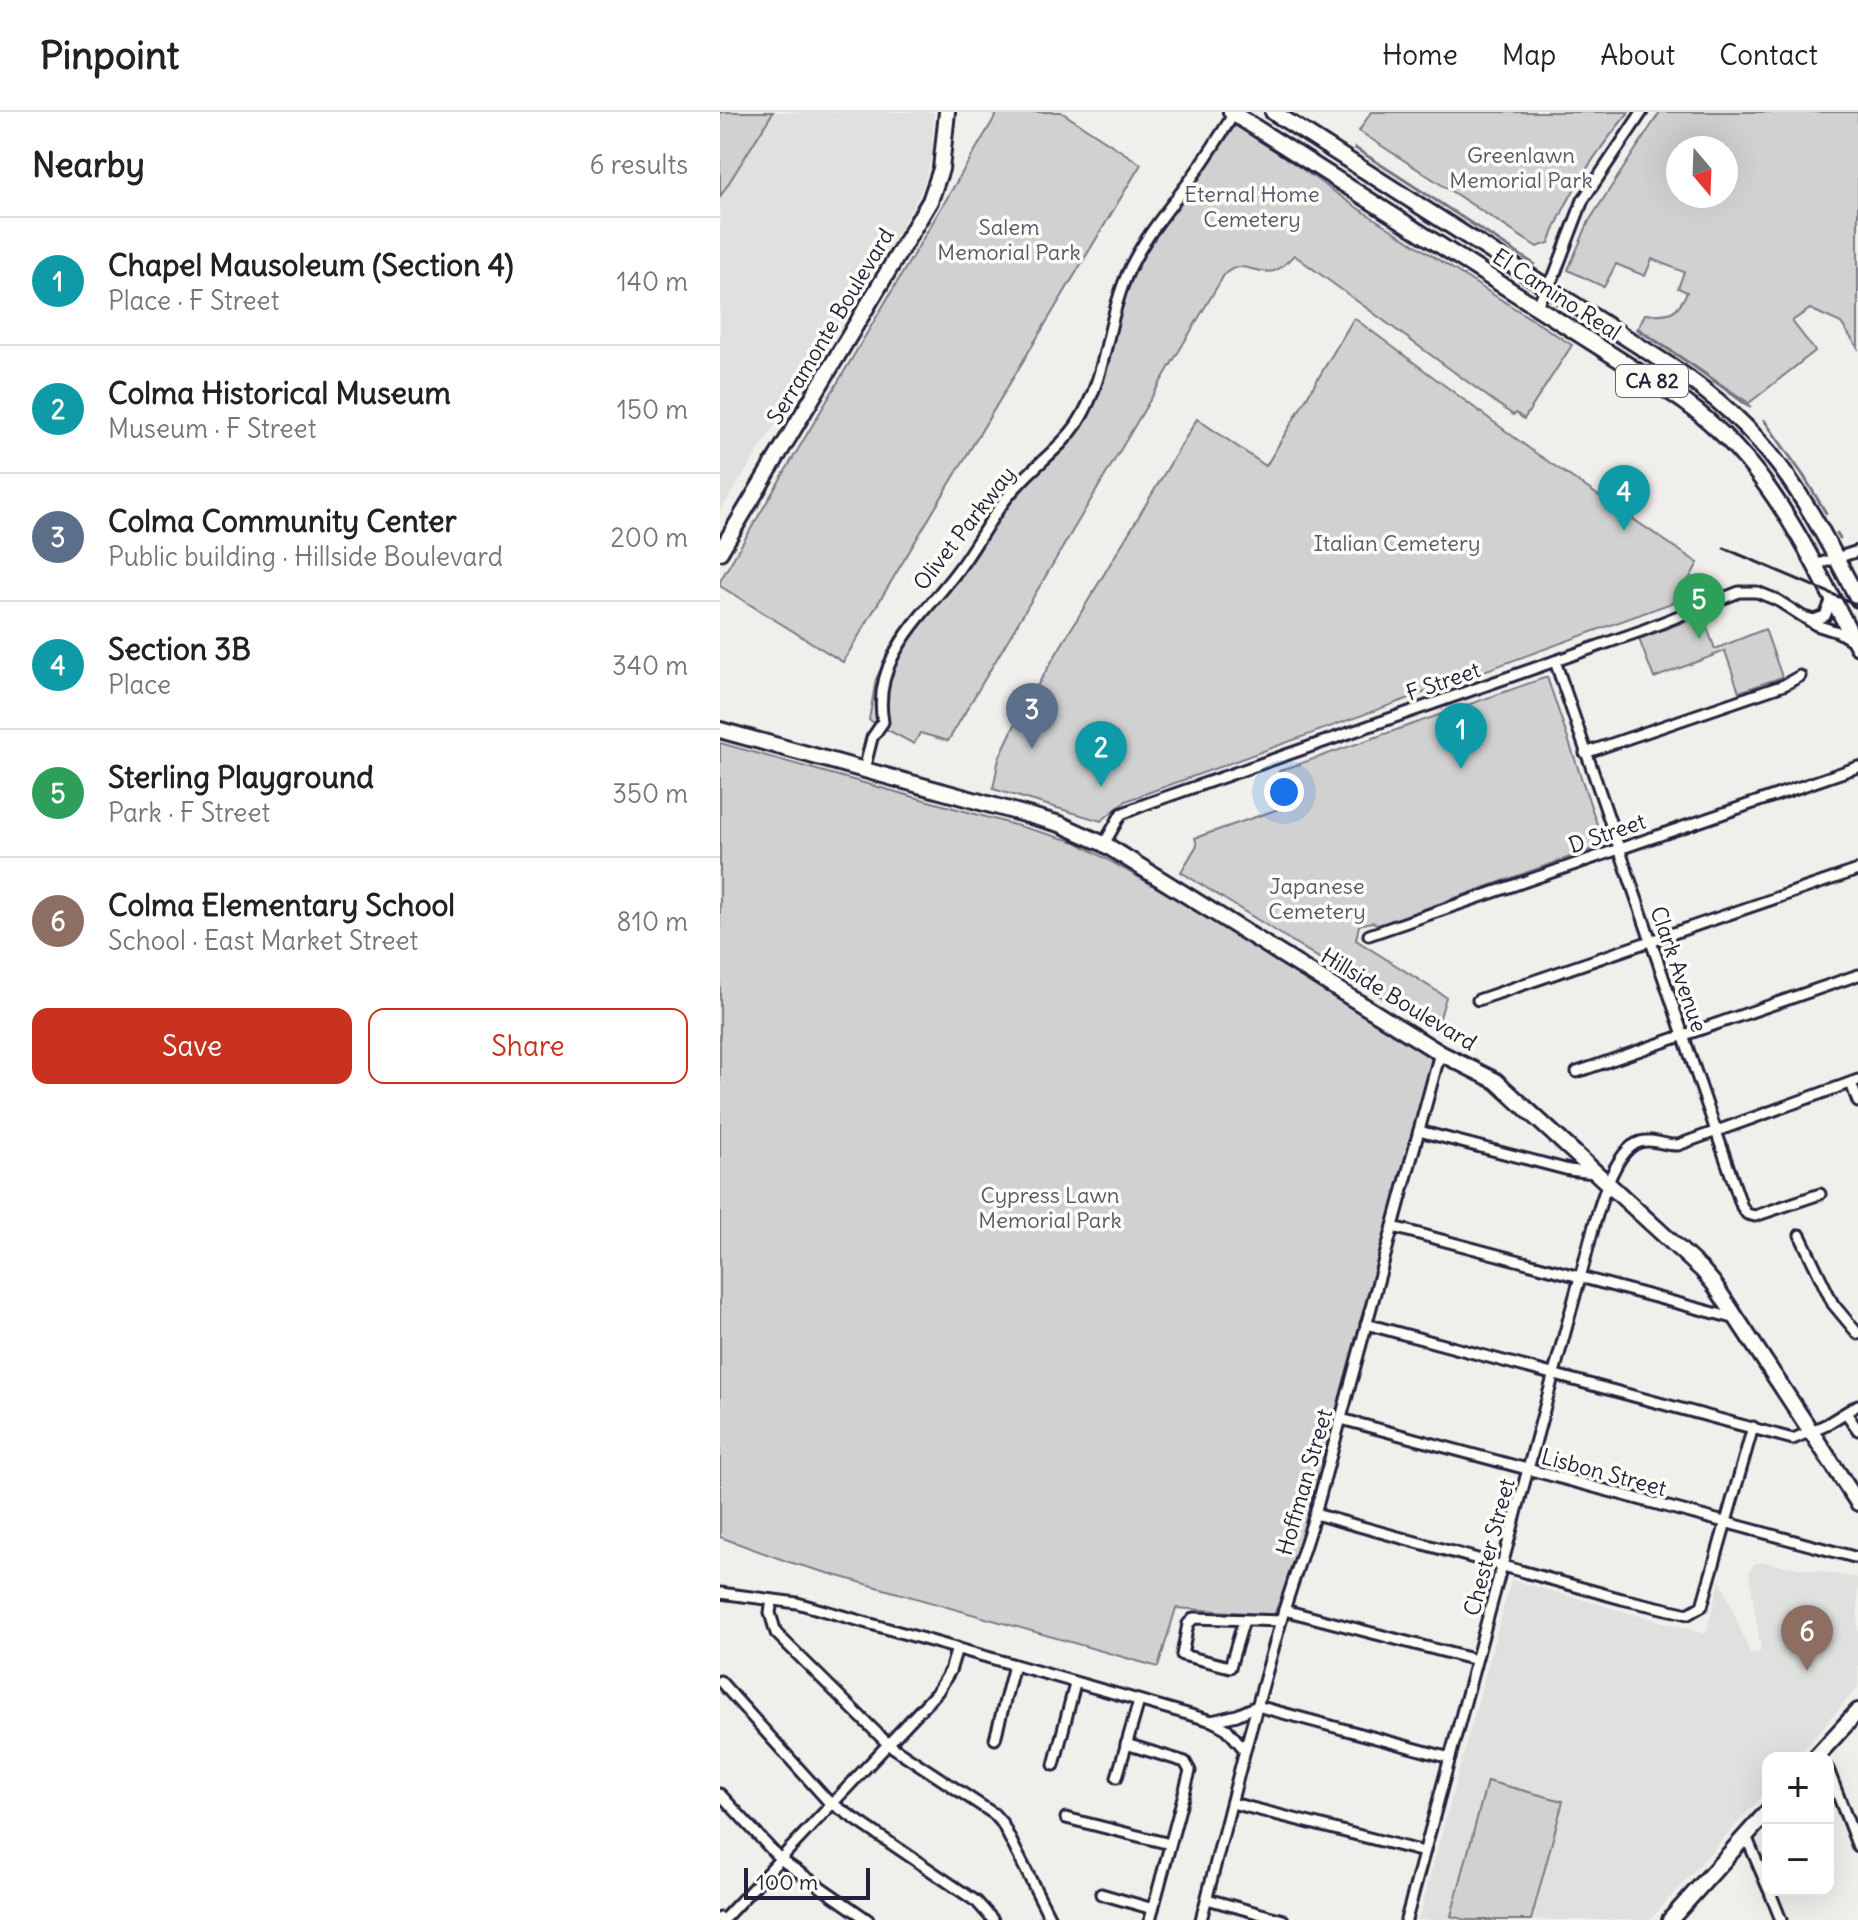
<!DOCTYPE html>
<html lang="en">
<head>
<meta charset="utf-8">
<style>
	:root { --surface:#fff; --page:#f6f6f6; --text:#222; --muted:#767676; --line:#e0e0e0; --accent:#c8321e }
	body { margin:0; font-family:Delius,sans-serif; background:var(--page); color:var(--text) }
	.controls { position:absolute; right:24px; bottom:24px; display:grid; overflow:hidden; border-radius:16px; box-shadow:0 8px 32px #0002 }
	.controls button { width:72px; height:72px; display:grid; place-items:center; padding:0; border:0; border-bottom:2px solid var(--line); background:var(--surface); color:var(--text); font:40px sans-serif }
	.compass { position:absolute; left:946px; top:24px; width:72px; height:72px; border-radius:50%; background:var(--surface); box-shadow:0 8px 32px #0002; rotate:161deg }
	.scale { position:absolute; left:24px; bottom:20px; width:126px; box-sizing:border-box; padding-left:8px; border:4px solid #22223b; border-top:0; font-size:22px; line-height:28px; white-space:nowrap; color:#22223b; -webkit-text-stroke:6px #fdfcf7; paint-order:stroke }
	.you { position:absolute; left:564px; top:680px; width:28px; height:28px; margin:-20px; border:6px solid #fff; border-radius:50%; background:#1a73e8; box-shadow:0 0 0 12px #1a73e833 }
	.badge { display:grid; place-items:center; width:52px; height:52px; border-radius:50%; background:var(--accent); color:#fff; font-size:26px; font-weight:700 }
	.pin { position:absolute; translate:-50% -66px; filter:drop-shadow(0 2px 4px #0008) }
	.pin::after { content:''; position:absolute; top:42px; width:28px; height:24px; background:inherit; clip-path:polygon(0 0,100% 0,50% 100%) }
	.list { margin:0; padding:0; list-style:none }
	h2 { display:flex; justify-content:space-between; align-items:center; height:104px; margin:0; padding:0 32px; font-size:34px }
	h2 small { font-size:26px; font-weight:400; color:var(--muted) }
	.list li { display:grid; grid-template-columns:52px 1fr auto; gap:24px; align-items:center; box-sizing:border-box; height:128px; padding:0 32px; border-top:2px solid var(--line) }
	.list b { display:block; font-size:30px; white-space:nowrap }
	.list p { margin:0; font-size:26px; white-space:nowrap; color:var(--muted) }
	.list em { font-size:26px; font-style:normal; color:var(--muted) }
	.actions { display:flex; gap:16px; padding:24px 32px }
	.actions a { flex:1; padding:18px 0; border:2px solid var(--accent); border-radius:16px; text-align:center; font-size:28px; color:var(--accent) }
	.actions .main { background:var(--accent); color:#fff }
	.map { position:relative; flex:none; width:1138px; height:1808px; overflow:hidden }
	header { display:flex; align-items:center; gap:48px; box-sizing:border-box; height:112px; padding:0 40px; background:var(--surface); border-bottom:2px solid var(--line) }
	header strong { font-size:38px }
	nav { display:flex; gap:44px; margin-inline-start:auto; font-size:28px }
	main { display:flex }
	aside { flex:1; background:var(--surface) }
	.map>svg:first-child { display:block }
</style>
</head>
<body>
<header>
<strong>Pinpoint</strong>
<nav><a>Home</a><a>Map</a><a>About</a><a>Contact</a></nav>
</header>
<main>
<aside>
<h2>Nearby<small>6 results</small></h2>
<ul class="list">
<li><span class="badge" style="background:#0f9aa8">1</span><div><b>Chapel Mausoleum (Section 4)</b><p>Place · F Street</p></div><em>140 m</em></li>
<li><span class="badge" style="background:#0f9aa8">2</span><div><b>Colma Historical Museum</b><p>Museum · F Street</p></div><em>150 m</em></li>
<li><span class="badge" style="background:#5c6f8a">3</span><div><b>Colma Community Center</b><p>Public building · Hillside Boulevard</p></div><em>200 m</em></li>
<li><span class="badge" style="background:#0f9aa8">4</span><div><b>Section 3B</b><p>Place</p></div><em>340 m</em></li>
<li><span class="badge" style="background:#2e9e5b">5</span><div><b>Sterling Playground</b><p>Park · F Street</p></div><em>350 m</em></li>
<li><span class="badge" style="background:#8d6e63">6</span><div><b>Colma Elementary School</b><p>School · East Market Street</p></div><em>810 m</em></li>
</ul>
<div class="actions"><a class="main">Save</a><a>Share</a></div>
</aside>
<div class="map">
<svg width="1138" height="1808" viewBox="0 0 1138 1808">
	<rect width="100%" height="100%" fill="#f0efec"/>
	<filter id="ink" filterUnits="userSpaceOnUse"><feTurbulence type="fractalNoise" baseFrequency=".0125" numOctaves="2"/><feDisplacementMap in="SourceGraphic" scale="16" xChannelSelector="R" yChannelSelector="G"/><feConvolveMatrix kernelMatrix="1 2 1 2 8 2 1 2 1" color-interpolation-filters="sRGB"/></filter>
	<g filter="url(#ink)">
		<g fill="#e0e0df">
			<polygon points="54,0 214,0 212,41 204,72 192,96 138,185 0,399 0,87"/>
			<polygon points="1044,1450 1138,1466 1138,1575 1076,1646 1048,1646 1048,1677 930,1808 698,1808 791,1468 986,1522 1000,1467 1031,1543 1041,1539 1029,1460 1034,1452"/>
		</g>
		<g fill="#d2d1d1" stroke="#7a7a86" stroke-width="2" fill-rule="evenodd">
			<polygon points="0,0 53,0 0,85"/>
			<polygon points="278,0 341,0 421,52 123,550 0,474 0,469"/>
			<path d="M 651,0 L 909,0 C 876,40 847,82 829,131 L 817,135 L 639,19 Z"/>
			<path d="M 940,0 L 1138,0 L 1138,236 L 1121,211 L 1090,197 L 1072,209 L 1095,239 L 1029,291 L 918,216 L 925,202 C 949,203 957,203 967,180 L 958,176 L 964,160 L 932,147 L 925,164 L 896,152 L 884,175 L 848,158 L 869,109 ZM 958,36 L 1006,36 L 1006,84 L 958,84 Z"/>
			<path d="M 517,11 L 633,93 L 852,233 L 804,307 L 796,301 L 793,303 L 574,143 C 569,148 562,157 554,159 C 534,164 521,145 504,163 L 228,629 L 200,621 L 194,632 L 149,608 L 156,567 L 176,525 L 225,469 L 273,395 L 288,379 L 324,348 L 363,301 L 406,166 L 461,81 L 469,78 L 472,69 L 480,65 Z"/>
			<polygon points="634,206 814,340 978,451 957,489 419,684 406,689 381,709 273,677 279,646 299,604 477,307 546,354"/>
			<polygon points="980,504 984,507 995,537 1045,517 1062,565 1019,580 1005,539 934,566 919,527"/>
			<polygon points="827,565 884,733 659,813 652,810 639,813 636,828 726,885 716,919 461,760 477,733 475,726 570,693 559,659"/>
			<polygon points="0,631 356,730 473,796 711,946 711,952 585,1412 572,1458 554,1503 456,1496 438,1555 69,1450 0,1425"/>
			<polygon points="767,1669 843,1689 811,1808 746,1808 731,1804"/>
		</g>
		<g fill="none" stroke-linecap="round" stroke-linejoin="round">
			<g stroke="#737381" stroke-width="3">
				<polyline points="635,36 814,152"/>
				<polyline points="917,217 972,253 1030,295"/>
				<polyline points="1044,308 1083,363 1106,401"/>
				<polyline points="1117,421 1120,426"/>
			</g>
			<defs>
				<g id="minor">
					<polyline points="816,194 834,164 863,88 922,0"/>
					<polyline points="1095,453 1138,439"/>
					<polyline points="1087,506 1094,508 1105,504 1112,487"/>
					<polyline points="835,549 1022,1095 1027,1102 1035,1104 1100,1082"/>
					<polyline points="865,641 1064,573 1080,564"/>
					<path d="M 144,658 L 152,626 L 163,610 C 151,545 204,504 238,458 C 259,430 274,398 298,373 C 317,351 341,336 357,312 C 388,265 386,206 410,156 C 425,125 447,99 468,71 C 485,48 500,24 515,0"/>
					<polyline points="384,732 401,702 426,692 921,519 1019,480 1037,480 1057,488 1096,513 1118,520 1133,529"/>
					<polyline points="649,823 1138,655"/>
					<polyline points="758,888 1138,758"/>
					<polyline points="857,960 1138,863"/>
					<polyline points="1131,971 1138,990"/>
					<polyline points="699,1019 849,1058 874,1061"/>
					<polyline points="673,1115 1017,1207"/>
					<polyline points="1080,1123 1113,1192 1138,1222"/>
					<polyline points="646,1212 1073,1327 1107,1312 1138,1293"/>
					<polyline points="1126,1301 1138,1318"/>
					<polyline points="621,1307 1138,1446"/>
					<polyline points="595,1402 902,1487 968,1502 982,1494 1033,1315"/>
					<polyline points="0,1481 77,1491 492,1609 507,1617 525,1638"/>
					<polyline points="52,1488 50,1501 56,1521 168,1632 274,1702 282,1711 331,1808"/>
					<polyline points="564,1498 756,1548"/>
					<polyline points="524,1508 510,1555 462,1543 468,1512 474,1506 561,1509"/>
					<polyline points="0,1569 107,1688 257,1790 273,1808"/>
					<polyline points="492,1609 517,1603 537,1594 730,1646"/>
					<polyline points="275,1627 294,1553"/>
					<polyline points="406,1632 465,1650 470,1659 430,1808"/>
					<polyline points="334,1653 355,1572"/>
					<polyline points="1108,1657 1138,1735"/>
					<polyline points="397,1665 419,1589"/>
					<polyline points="0,1682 60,1747 148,1808"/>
					<polyline points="512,1691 704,1740"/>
					<polyline points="346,1706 450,1732"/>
					<polyline points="1026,1724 1048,1776"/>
					<polyline points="1049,1778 1061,1808"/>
					<polyline points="381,1782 433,1797"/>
					<polyline points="487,1787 563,1808"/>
					<polyline points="0,1806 3,1808 218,1579 230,1559 237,1536"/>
					<polyline points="481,1808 525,1638 564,1498 595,1402 720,941"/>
					<path d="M 686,1808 L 860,1165 C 870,1133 887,1039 920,1030 C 933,1026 945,1034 958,1033 L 1138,968"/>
				</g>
				<g id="secondary">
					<polyline points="0,440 210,89 221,57 227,0"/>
					<polyline points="0,618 340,712 384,732 720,941 776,969 982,1158 994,1172 1138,1391"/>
				</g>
				<g id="primary">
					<path d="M 511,0 L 950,280 C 1046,342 1086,438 1138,535"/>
					<path d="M 553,0 L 952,255 C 1051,320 1085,386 1138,487"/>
					<polyline points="1095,1646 1138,1599"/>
					<polyline points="950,1808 1048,1699"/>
				</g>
			</defs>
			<use href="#minor" stroke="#22223b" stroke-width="15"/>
			<use href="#secondary" stroke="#22223b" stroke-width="20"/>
			<use href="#primary" stroke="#22223b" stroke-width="20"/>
			<use href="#minor" stroke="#fdfcf7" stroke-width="9"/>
			<use href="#secondary" stroke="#fdfcf7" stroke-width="14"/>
			<use href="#primary" stroke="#fdfcf7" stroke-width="14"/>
			<polyline stroke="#22223b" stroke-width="3" points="1004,436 1138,493"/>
		</g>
	</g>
	<g text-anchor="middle" stroke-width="7" stroke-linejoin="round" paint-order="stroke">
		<rect fill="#fdfcf7" stroke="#646373" stroke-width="2" x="896" y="253" width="72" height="32" rx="6"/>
		<g font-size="20" font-weight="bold" fill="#22223b">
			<text x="932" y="276">CA 82</text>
		</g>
		<g font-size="22" fill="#575768" stroke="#fdfcf7">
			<text x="801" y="51">Greenlawn<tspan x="801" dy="25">Memorial Park</tspan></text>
			<text x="532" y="90">Eternal Home<tspan x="532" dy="25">Cemetery</tspan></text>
			<text x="289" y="123">Salem<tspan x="289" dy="25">Memorial Park</tspan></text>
			<text x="677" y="439">Italian Cemetery</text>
			<text x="597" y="782">Japanese<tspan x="597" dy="25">Cemetery</tspan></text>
			<text x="330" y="1091">Cypress Lawn<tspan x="330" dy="25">Memorial Park</tspan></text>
		</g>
		<g font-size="22" fill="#22223b" stroke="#fdfcf7">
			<text transform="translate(837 182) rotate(33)" y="8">El Camino Real</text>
			<text transform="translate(110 214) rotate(-59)" y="8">Serramonte Boulevard</text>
			<text transform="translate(244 416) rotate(-52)" y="8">Olivet Parkway</text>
			<text transform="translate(723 569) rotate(-19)" y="8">F Street</text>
			<text transform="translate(887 721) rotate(-19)" y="8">D Street</text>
			<text transform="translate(959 857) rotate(71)" y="8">Clark Avenue</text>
			<text transform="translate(679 887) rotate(31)" y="8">Hillside Boulevard</text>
			<text transform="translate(884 1360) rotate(15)" y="8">Lisbon Street</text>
			<text transform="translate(584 1370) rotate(-74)" y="8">Hoffman Street</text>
			<text transform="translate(769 1435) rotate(-75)" y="8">Chester Street</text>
		</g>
	</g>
</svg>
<div class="controls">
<button>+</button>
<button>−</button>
</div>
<svg class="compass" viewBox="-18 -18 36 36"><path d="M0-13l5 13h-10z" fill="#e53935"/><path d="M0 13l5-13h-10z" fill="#767676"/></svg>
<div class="scale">100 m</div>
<div class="you"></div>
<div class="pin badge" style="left:741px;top:657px;background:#0f9aa8">1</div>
<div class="pin badge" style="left:381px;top:675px;background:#0f9aa8">2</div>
<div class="pin badge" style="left:312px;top:637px;background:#5c6f8a">3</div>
<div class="pin badge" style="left:904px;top:419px;background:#0f9aa8">4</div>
<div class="pin badge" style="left:979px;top:527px;background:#2e9e5b">5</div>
<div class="pin badge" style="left:1087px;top:1559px;background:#8d6e63">6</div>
</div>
</main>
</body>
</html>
